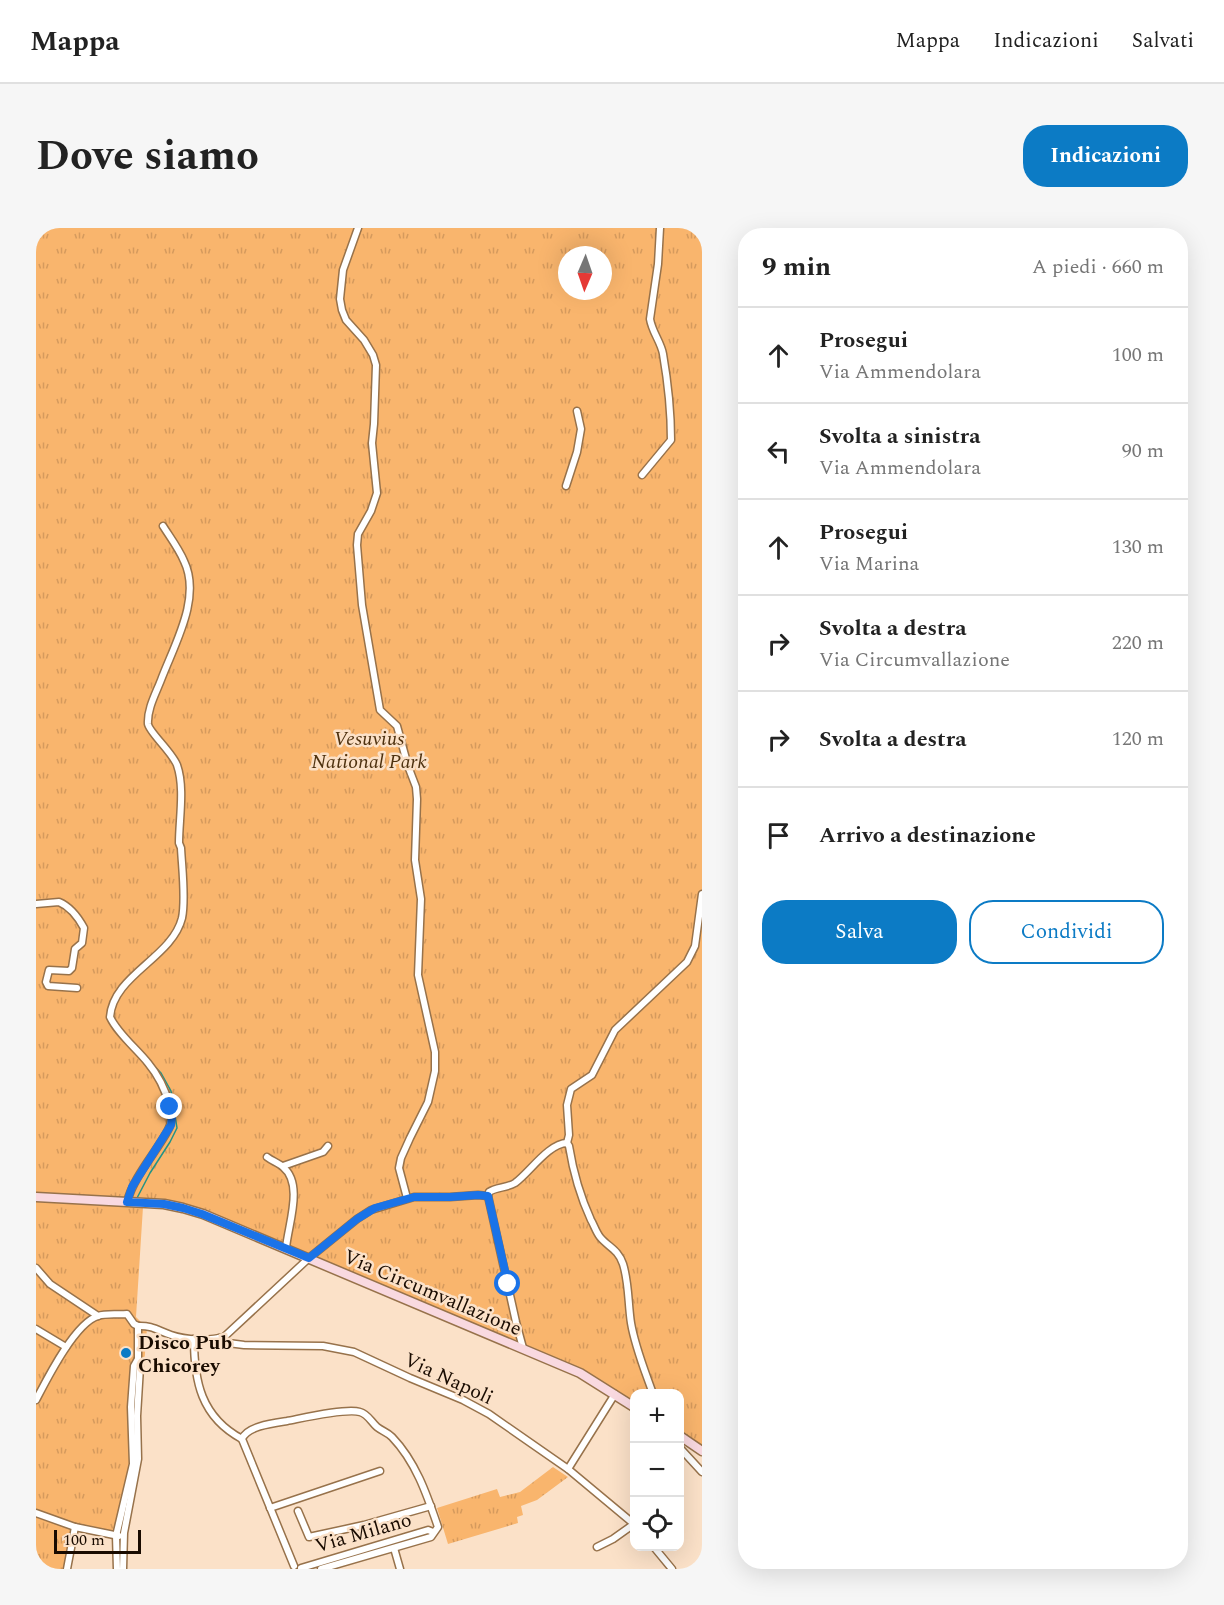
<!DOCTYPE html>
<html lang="it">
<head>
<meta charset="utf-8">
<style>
	:root { --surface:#fff; --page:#f6f6f6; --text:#222; --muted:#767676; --line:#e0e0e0; --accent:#0c7bc5 }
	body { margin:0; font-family:Spectral,serif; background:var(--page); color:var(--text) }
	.controls { position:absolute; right:18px; bottom:18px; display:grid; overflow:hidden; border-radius:12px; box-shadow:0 6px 24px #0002 }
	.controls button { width:54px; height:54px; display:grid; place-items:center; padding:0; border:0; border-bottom:2px solid var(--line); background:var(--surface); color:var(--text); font:30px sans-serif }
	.compass { position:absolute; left:522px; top:18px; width:54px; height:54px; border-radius:50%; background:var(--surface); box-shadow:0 6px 24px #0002; rotate:182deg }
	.scale { position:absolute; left:18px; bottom:15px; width:87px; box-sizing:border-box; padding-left:6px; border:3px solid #190b00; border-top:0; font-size:16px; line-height:21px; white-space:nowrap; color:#190b00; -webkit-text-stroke:4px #fbe1c8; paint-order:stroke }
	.stop { position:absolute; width:18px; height:18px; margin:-14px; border:4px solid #1a73e8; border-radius:50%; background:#fff }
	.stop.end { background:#1a73e8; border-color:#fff; box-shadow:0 2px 6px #0008 }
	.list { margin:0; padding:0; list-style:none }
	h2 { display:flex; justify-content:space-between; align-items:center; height:78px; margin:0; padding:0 24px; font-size:26px }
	h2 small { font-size:20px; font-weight:400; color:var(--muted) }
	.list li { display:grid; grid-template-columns:39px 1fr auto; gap:18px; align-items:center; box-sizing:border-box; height:96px; padding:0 24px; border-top:2px solid var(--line) }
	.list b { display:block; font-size:22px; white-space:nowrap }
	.list p { margin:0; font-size:20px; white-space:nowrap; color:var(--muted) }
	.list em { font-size:20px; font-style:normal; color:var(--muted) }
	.actions { display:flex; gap:12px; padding:18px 24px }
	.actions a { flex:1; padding:14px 0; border:2px solid var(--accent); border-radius:24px; text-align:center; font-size:21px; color:var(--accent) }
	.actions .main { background:var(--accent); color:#fff }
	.icon { flex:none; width:33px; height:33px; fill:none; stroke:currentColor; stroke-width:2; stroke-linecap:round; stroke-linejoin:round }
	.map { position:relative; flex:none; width:666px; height:1341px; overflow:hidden; border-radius:24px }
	header { display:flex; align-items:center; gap:36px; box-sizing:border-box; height:84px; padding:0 30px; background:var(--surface); border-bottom:2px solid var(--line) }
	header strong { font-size:28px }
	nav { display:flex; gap:33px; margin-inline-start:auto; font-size:21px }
	.intro { display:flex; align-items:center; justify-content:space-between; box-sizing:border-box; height:144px; padding:0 36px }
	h1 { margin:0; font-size:42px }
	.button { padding:15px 27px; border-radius:24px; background:var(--accent); color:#fff; font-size:21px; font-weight:700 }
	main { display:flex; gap:36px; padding:0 36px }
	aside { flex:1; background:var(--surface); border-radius:24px; box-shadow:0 6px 24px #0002 }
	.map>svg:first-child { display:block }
</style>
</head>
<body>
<header>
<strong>Mappa</strong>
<nav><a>Mappa</a><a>Indicazioni</a><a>Salvati</a></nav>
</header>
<div class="intro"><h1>Dove siamo</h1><a class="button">Indicazioni</a></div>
<main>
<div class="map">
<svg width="666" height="1341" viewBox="0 0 666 1341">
	<defs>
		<pattern id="grass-tufts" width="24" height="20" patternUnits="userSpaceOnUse" patternTransform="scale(1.5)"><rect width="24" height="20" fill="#f9b56d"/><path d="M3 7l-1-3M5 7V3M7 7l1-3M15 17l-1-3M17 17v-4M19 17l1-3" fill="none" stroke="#d59a5d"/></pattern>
	</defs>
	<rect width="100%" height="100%" fill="#fbe1c8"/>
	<g fill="url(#grass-tufts)" fill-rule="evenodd">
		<path d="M 0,0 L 666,0 L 666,1227 L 644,1212 L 644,1166 L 598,1166 L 598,1182 L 537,1143 L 251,1023 L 147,983 L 107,979 L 100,1089 L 111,1100 L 105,1175 L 103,1238 L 89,1308 L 42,1303 L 33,1341 L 0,1341 ZM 531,27 L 567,27 L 567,63 L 531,63 Z"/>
		<polygon points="517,1239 532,1249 501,1272 485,1278 487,1287 481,1289 482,1295 412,1316 401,1280 461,1261 464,1269 484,1264"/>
	</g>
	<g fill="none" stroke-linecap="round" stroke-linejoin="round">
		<polyline stroke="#239386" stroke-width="1.5" points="101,970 114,945 134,914 141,900 135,863 125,845 116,836"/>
		<defs>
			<g id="minor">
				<polyline points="322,0 307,42 304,71 306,82 310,92 328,112 337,127 340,137 338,196 336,215 341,265 335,283 322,306 321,317 326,377 344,482 361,498 372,538 380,559 381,571 379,632 385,671 382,747 399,824 399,843 392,874 374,910 365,930 363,940 371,970"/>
				<path d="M 606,247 L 635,212 C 635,183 632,155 627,126 C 625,114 616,104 614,91 L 622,36 L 624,0"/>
				<polyline points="530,258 541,224 545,201 541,183"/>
				<path d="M 0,676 L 23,674 C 35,679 42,689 48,700 L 46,715 L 39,721 L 36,740 L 33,743 L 13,742 L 10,754 L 12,758 L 41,760"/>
				<polyline points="531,915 533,907 531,877 535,861 556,847 579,802 651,734 659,718 666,666"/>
				<path d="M 231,929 C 236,933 243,935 247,939 C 268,956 252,997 250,1020"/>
				<polyline points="247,938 287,924 292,918"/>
				<path d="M 91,974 C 98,948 119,926 132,902 C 137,893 136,885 133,876 C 129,861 122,847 112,835 C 100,820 82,806 74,789 C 77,747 136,730 146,690 C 150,671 146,640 145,620 L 143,615 C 143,591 149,560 141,537 C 136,524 113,504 112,496 C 111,481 120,465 125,452 C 138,417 166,370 148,333 C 143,321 134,309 127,298"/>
				<polyline points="0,1040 14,1056 62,1088"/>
				<path d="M 102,1098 C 115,1097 123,1103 135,1107 C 150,1112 173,1113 188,1109 L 273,1030 L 321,991 L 335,982 L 378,969 L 414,969 L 442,967 L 452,968"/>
				<polyline points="0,1101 30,1119"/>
				<polyline points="183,1110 192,1115 208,1117 287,1118 318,1124 374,1150 427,1172 453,1186 532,1241 598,1296"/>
				<path d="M 158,1111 C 158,1153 165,1189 206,1211"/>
				<path d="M 487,1120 L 480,1094 L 452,968 L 453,964 C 460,959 471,960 479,955 C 493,945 513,915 531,915 L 533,918 C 537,943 544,968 555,992 C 558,997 560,1004 564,1009 C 572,1019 582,1021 587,1036 C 593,1055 592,1076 595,1095 C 599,1119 609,1143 617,1166"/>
				<path d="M 0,1172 C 11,1151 39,1095 62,1088 C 70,1085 82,1087 91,1086 L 98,1096 L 102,1098"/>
				<polyline points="644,1220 666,1244"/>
				<polyline points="532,1241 579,1166"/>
				<polyline points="234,1280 344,1243"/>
				<polyline points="262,1283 273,1309 328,1297 395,1278"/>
				<polyline points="0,1285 39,1299 83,1308"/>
				<polyline points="617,1318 636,1341"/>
				<polyline points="561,1319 577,1311 598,1296"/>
				<polyline points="358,1320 364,1341"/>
				<path d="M 258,1338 L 206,1211 C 211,1198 238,1195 251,1193 C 267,1190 310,1180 324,1184 C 332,1186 335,1194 341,1199 C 346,1203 351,1204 356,1209 C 380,1234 391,1267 402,1299 L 395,1309 L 285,1341"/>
				<polyline points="265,1340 392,1302 397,1304"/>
				<polyline points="31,1341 39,1299"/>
				<polyline points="81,1341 80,1308 97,1236 95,1179 98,1138 102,1131"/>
				<polyline points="87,1341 88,1305 102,1231 101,1188 104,1139 102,1131 102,1098"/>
			</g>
			<g id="secondary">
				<polyline points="0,969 128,976 147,980 167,986 544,1145 598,1179"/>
				<polyline points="644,1208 666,1223"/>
			</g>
		</defs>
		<use href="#minor" stroke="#97724b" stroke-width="9"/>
		<use href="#secondary" stroke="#97724b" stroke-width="11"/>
		<use href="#minor" stroke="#fff" stroke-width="6"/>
		<use href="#secondary" stroke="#f9d9e0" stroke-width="8"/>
	</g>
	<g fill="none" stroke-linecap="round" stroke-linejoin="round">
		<polyline stroke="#1a73e8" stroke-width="8" points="134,879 136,889 135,897 96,959 91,974 128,976 147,980 166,986 273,1030 321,991 339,980 378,969 414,969 442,967 452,968 472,1056"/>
	</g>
	<circle fill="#0c7bc5" stroke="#fbe1c8" stroke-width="2" cx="90" cy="1125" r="6"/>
	<g text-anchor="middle" stroke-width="5" stroke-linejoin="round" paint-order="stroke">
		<g font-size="20" font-style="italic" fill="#4e310f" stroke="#fbe1c8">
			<text x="333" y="517">Vesuvius<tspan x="333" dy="23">National Park</tspan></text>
		</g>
		<g font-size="20" fill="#190b00" stroke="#fbe1c8">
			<text transform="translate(397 1064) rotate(23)" y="7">Via Circumvallazione</text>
			<text transform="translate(413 1150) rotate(25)" y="7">Via Napoli</text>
			<text transform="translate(327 1304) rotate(-16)" y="7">Via Milano</text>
		</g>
		<g font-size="20" font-weight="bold" fill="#190b00" stroke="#fbe1c8" text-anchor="start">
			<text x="102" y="1121">Disco Pub<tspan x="102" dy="23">Chicorey</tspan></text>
		</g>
	</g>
</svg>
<div class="controls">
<button>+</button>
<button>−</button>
<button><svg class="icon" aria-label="locate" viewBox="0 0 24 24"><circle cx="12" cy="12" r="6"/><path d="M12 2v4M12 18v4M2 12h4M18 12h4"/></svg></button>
</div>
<svg class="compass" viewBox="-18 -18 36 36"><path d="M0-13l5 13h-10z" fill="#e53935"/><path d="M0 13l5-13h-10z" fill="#767676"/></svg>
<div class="scale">100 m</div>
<div class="stop" style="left:472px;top:1056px"></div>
<div class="stop end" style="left:134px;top:879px"></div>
</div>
<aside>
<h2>9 min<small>A piedi · 660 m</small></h2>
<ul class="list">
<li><svg class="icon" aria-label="ahead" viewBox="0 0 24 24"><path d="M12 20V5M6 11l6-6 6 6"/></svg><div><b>Prosegui</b><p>Via Ammendolara</p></div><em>100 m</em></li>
<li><svg class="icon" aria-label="left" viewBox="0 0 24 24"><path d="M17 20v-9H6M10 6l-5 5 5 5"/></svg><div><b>Svolta a sinistra</b><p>Via Ammendolara</p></div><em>90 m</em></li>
<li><svg class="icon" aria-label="ahead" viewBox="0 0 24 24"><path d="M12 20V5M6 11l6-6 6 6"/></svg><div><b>Prosegui</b><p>Via Marina</p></div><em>130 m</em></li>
<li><svg class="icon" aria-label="right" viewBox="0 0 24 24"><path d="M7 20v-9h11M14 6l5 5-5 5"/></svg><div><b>Svolta a destra</b><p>Via Circumvallazione</p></div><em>220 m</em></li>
<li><svg class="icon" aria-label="right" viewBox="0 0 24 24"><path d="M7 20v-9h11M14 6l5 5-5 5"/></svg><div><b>Svolta a destra</b></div><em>120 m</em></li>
<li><svg class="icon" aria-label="arrive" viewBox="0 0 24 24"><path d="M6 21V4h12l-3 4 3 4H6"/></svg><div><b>Arrivo a destinazione</b></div></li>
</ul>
<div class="actions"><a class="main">Salva</a><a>Condividi</a></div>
</aside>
</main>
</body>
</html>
